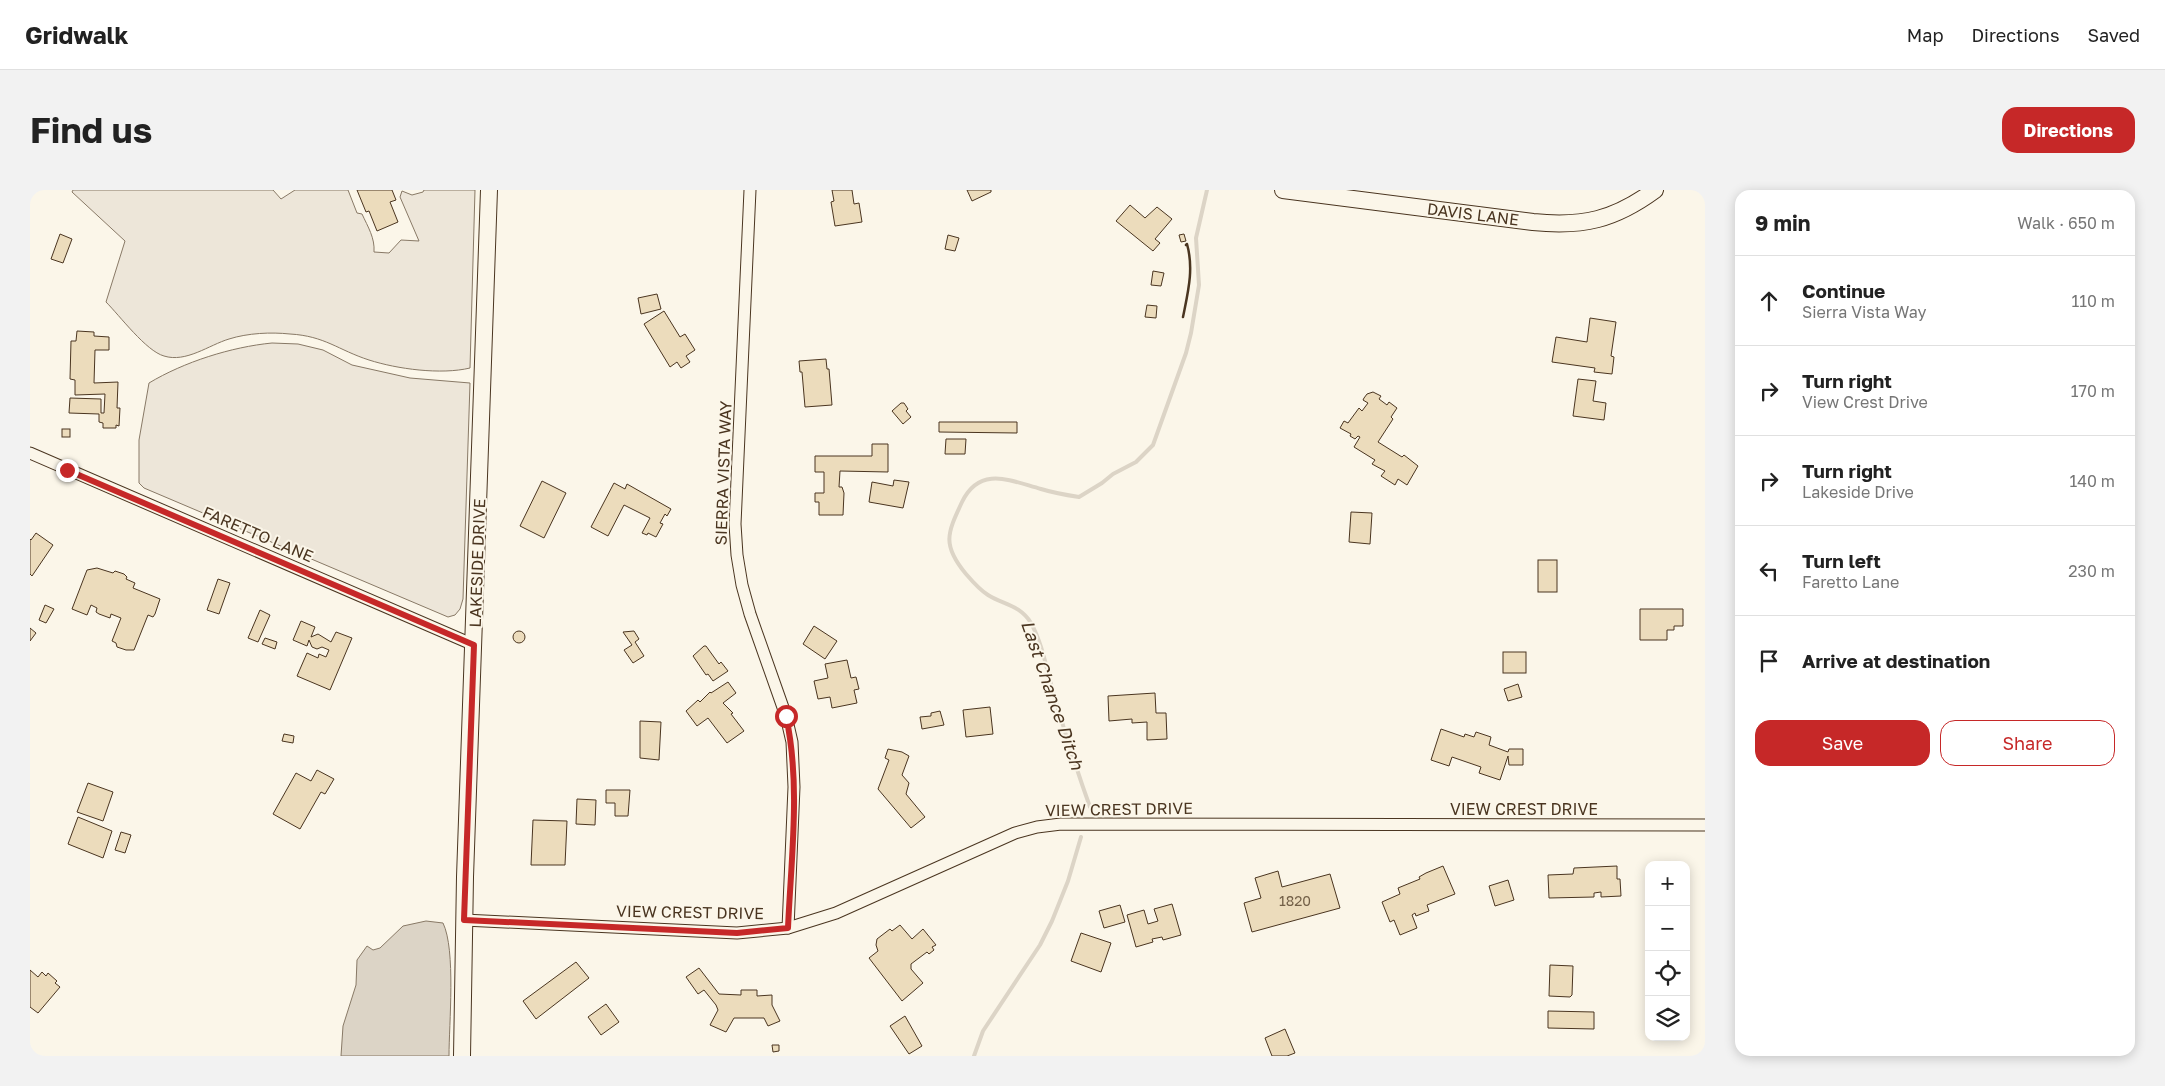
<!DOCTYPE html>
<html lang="en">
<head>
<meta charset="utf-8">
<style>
	:root { --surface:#fff; --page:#f2f2f2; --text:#222; --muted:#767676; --line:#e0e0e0; --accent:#c62828 }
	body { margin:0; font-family:"Golos Text",sans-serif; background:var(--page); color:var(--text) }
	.controls { position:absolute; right:15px; bottom:15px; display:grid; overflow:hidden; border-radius:10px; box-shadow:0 2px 12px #0003 }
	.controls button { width:45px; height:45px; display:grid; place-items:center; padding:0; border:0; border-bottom:1px solid var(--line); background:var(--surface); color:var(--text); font:25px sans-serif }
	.stop { position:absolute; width:15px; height:15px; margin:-11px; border:4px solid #c62828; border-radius:50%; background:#fff }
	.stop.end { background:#c62828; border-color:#fff; box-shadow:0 1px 5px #0008 }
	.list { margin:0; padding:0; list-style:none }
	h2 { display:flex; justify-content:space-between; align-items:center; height:65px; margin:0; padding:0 20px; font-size:21px }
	h2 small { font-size:16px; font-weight:400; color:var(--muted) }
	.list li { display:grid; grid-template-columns:32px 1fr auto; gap:15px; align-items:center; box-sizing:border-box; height:90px; padding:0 20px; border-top:1px solid var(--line) }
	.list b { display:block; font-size:19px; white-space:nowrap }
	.list p { margin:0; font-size:16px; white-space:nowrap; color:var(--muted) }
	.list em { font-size:16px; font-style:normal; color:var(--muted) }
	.actions { display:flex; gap:10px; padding:15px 20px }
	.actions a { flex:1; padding:11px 0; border:1px solid var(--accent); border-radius:15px; text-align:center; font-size:18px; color:var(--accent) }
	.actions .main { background:var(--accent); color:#fff }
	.icon { flex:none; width:28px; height:28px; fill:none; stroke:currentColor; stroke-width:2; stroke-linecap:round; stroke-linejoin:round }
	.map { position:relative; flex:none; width:1675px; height:866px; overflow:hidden; border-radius:15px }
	header { display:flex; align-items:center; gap:30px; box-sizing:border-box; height:70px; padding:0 25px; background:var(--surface); border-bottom:1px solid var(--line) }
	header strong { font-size:24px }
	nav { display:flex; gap:28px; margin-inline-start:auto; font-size:18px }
	.intro { display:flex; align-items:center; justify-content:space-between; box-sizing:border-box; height:120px; padding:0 30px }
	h1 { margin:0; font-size:35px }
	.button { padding:12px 22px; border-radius:15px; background:var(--accent); color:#fff; font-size:18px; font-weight:700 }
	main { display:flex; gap:30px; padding:0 30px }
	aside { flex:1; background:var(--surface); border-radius:15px; box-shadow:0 2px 12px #0003 }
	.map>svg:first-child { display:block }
</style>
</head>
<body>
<header>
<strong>Gridwalk</strong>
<nav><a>Map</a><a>Directions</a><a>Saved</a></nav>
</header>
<div class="intro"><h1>Find us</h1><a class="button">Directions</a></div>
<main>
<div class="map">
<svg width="1675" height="866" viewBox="0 0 1675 866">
	<rect width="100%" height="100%" fill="#fbf6e9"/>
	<g fill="#ede6d9" stroke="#887966">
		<path d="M 43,0 L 243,0 L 251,9 L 265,0 L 318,0 L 327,23 L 332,24 C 338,37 345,48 344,62 L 359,63 L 371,50 L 389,51 L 370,7 L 372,1 L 382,5 L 393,2 L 394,0 L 445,0 L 440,178 C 411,185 367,179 339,170 C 308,160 295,146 260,144 C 241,142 218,143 199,149 C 179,155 156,173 134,166 C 116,161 90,126 76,112 L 95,51 L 42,2 Z"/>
		<path d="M 242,153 L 268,154 L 293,160 L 322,175 L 380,188 L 440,193 L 433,409 L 430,419 L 425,425 L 418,427 L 114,298 L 109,293 L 109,250 L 119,193 C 154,172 201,157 242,153 Z"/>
	</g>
	<path fill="#dcd4c6" stroke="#887966" d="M 396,731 L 413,733 C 426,760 419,834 419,866 L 311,866 L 313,836 L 326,795 L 327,770 L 337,756 L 343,760 L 350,758 L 373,736 Z"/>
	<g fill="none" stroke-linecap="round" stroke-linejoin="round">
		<g stroke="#dcd4c6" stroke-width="4">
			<path d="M 1060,617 C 1047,581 1035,543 1024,505 C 1017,482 1013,455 1001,433 C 990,415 974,415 958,405 C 950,400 942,391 936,384 C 912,355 917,344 932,312 C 950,275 981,291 1011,299 C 1024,303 1036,305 1049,307 L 1072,293 L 1083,284 L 1106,272 L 1123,255 L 1156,163 L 1161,143 L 1169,95 L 1166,48 L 1177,0"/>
			<polyline points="944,866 953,841 1010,755 1022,731 1038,691 1051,647"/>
		</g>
	</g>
	<g fill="#ecdcbc" stroke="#4a3520">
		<polygon points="327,0 362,0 366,10 360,12 368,32 347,41 339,21 336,22"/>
		<polygon points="802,0 822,0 824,14 829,13 832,32 805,36 801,12 804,11"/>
		<polygon points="937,0 961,0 961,2 942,11"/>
		<polygon points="1100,15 1115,28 1127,17 1142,29 1125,49 1130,53 1123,61 1086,31"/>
		<polygon points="30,44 42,49 33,73 21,69"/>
		<polygon points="1154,44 1156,51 1151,52 1149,45"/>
		<polygon points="918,45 929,48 925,61 915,59"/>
		<polygon points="1123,81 1134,83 1131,96 1121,95"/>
		<polygon points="627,104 631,119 611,124 608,108"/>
		<polygon points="1117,115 1127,116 1126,128 1115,127"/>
		<polygon points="634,121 650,147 655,144 665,160 656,166 660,172 651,178 647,172 640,177 614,134"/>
		<polygon points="1560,128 1586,132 1581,166 1584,167 1582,184 1564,182 1565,178 1522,172 1526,147 1557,152"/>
		<polygon points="47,141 64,142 64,146 79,147 79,160 65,160 64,193 88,192 87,218 90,218 89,236 86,235 86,238 73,238 73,233 69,232 69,224 39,223 40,208 71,209 71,223 74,223 75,204 45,205 45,190 40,189 41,151 46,151"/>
		<polygon points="796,169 797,179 799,179 802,215 775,217 772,182 770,182 769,171"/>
		<polygon points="1548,189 1566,191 1563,211 1576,213 1574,230 1543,226"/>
		<polygon points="1343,202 1351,206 1349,209 1357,215 1359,212 1367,218 1361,227 1363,229 1348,252 1372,267 1374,265 1388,276 1377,295 1368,289 1365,295 1351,286 1355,281 1342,274 1345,270 1324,257 1330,247 1328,246 1325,249 1320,246 1321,244 1310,238 1314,231 1318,233 1329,218 1332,221 1338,213 1333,210 1334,208 1337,204"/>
		<polygon points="871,213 874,213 878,219 876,221 881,227 873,234 862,221"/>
		<polygon points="909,232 987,232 987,243 909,242"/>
		<rect x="32" y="239" width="8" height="8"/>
		<polygon points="916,249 936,249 935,264 915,264"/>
		<polygon points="842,254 858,254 858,282 810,281 809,297 812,297 814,303 813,325 789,325 789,312 785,312 785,303 794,303 794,282 785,282 785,266 842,266"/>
		<polygon points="864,290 879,292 873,318 839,312 842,292 863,296"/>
		<polygon points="512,291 536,303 514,348 490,336"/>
		<polygon points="584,293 595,299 597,294 641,319 637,326 635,324 630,333 633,334 626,347 618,343 617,345 612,343 620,328 594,315 578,346 561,337"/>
		<polygon points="1321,322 1342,323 1340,354 1319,352"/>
		<polygon points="6,343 23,355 2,386 0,384 0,349 1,350"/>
		<rect x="1508" y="370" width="19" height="32"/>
		<polygon points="67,378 83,383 85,381 94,384 97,387 96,389 105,393 103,398 130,409 125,424 123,427 118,425 104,460 96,460 87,457 86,453 82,451 91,428 81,424 80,428 69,424 66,422 67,418 61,415 57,425 42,419 57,380"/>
		<polygon points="188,389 200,393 189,424 177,420"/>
		<polygon points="15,415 24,419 16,433 9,430"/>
		<polygon points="1610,419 1653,419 1653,436 1644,436 1644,440 1637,440 1637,450 1610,450"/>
		<polygon points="230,420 240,425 228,452 218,448"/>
		<polygon points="271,431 285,437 281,447 288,444 301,452 306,442 322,448 300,500 267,486 277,463 288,468 289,464 296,467 299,460 292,457 287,459 282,457 279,450 277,456 263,450"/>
		<polygon points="784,436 807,451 795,469 773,454"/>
		<polygon points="0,438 6,443 0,451"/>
		<circle cx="489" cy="447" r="6"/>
		<polygon points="604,441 609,449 605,452 614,466 603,473 594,460 602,455 593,442"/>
		<polygon points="235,448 247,452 245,459 232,454"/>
		<polygon points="674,456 676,456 689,474 691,472 698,481 683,491 678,484 676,485 663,466"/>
		<rect x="1473" y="462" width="23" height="21"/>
		<polygon points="817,470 821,488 826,487 829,499 824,500 827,513 802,518 800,507 788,509 784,491 798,488 795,474"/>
		<polygon points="698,492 706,503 693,513 703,523 701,524 714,541 697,553 678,528 667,536 656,521 668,510 670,512 680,502 681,503"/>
		<polygon points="1488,494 1492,507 1478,511 1474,499"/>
		<polygon points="1125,503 1126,523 1136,523 1137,549 1117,550 1117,532 1102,533 1102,529 1079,531 1078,506"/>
		<polygon points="960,517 963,544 936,547 933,520"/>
		<polygon points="910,521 914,535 892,539 890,527 901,526 901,523"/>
		<polygon points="610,531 631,532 629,570 610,568"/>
		<polygon points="1411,539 1434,547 1435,544 1444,547 1446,542 1461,547 1459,555 1478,562 1479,559 1493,559 1493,575 1479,575 1478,566 1470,590 1449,583 1451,577 1422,567 1419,576 1401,570"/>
		<polygon points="254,544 264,546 263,553 252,551"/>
		<polygon points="858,559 872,562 879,566 872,585 879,593 876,604 895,627 881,638 848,599 859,570 855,568"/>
		<polygon points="287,580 304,589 295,604 291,602 270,639 243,624 266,583 281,591"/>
		<polygon points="58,593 83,602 73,631 47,622"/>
		<polygon points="576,600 600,600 598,626 585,626 585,613 576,613"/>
		<polygon points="547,609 566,610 565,635 546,634"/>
		<polygon points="48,627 82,641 73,668 38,654"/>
		<polygon points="503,630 537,631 535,675 501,675"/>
		<polygon points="91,642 101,645 95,663 85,660"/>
		<polygon points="1413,676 1425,704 1397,715 1399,721 1386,726 1385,723 1382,725 1387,738 1370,745 1364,730 1360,732 1352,712 1370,704 1368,698 1390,689 1389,687 1396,683"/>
		<polygon points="1587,676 1587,689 1590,689 1591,706 1571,707 1571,702 1564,703 1564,707 1519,708 1518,685 1543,684 1544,678"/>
		<polygon points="1248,681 1252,697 1300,684 1310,718 1222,742 1214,713 1231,708 1225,688"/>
		<polygon points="1478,690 1484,710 1465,716 1459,696"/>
		<polygon points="1142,714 1151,745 1133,750 1132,747 1122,749 1123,752 1106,757 1097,725 1114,720 1118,734 1128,731 1124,719"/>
		<polygon points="1090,715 1095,732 1074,738 1069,721"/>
		<polygon points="870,735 882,749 893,739 906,755 902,757 904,760 899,764 897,762 881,774 881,779 893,793 872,811 839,768 848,761 846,755 847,749 860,739 862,741"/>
		<polygon points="1051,743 1081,753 1071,782 1041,771"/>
		<polygon points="546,772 559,788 506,829 493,811"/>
		<polygon points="1520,775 1543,776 1542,805 1540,807 1519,806"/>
		<polygon points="669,778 689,804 711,805 711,800 727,800 727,806 742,805 742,815 750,831 738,836 734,828 704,828 696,842 680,835 688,820 686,815 674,800 668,804 656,787"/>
		<polygon points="0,780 8,787 12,782 16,786 18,783 27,791 25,793 30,797 8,823 0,817"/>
		<polygon points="576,814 589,832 571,845 558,827"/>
		<polygon points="1518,821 1564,822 1564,839 1518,838"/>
		<polygon points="875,826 892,856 879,864 860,836"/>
		<polygon points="1255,839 1265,863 1257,866 1242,866 1235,848"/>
		<polygon points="742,855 749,855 749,861 743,862"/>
	</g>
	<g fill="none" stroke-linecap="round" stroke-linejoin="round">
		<defs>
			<g id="street">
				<polyline points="720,0 705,334 707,365 712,395 720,424 756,526 762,552 764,597 758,738"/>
				<polyline points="0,263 444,455"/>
				<polyline points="434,730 707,743 758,738 806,723 985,643 1007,637 1031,634 1675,635"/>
			</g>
			<g id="secondary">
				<path d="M 1253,0 L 1503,32 C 1553,37 1584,30 1625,0"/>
				<polyline points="432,866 435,687 459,0"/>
			</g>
		</defs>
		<use href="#street" stroke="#4a3520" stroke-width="13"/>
		<use href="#secondary" stroke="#4a3520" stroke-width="18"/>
		<use href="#street" stroke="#fbf6e9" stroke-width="11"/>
		<use href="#secondary" stroke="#fbf6e9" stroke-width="16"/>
		<path stroke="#4a3520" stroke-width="2.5" d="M 1153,127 C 1158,102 1164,79 1157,54 L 1156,55"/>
	</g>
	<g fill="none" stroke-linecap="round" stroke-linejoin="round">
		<path stroke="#c62828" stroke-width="6" d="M 37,280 L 444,455 L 434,730 L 707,743 L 758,738 C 761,668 771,595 756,526"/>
	</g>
	<g text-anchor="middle" stroke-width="4" stroke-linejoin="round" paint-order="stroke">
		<g font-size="14" fill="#725f47">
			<text x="1265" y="716">1820</text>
		</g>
		<g font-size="16" fill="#4a3520" stroke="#fbf6e9">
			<text transform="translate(1443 24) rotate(7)" y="6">DAVIS LANE</text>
			<text transform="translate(693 283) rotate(-88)" y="6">SIERRA VISTA WAY</text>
			<text transform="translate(228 344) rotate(23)" y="6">FARETTO LANE</text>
			<text transform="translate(447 373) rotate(-88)" y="6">LAKESIDE DRIVE</text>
			<text transform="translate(1089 619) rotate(-1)" y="6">VIEW CREST DRIVE</text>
			<text x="1494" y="625">VIEW CREST DRIVE</text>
			<text transform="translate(660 722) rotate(1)" y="6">VIEW CREST DRIVE</text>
		</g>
		<g font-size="18" font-style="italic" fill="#4a3520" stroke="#fbf6e9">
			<text transform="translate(1022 505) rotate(71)" y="6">Last Chance Ditch</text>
		</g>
	</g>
</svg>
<div class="controls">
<button>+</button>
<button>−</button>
<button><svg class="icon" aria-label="locate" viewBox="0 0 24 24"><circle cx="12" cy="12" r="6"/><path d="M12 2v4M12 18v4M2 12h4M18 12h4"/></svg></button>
<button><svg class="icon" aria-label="layers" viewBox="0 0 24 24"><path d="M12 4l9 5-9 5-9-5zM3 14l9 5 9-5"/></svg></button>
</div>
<div class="stop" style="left:756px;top:526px"></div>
<div class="stop end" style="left:37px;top:280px"></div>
</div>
<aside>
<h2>9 min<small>Walk · 650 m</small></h2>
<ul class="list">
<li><svg class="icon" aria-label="ahead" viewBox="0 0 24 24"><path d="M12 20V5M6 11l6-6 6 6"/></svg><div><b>Continue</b><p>Sierra Vista Way</p></div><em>110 m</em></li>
<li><svg class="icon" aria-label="right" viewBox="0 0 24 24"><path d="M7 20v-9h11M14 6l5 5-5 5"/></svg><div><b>Turn right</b><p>View Crest Drive</p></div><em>170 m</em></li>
<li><svg class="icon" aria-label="right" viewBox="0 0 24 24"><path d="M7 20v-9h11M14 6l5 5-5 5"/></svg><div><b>Turn right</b><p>Lakeside Drive</p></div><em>140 m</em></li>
<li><svg class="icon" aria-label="left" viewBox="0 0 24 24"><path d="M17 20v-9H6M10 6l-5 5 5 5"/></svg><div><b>Turn left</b><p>Faretto Lane</p></div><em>230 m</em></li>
<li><svg class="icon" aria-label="arrive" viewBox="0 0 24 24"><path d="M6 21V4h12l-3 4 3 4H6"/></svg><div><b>Arrive at destination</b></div></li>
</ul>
<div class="actions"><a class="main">Save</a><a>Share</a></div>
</aside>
</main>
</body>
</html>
